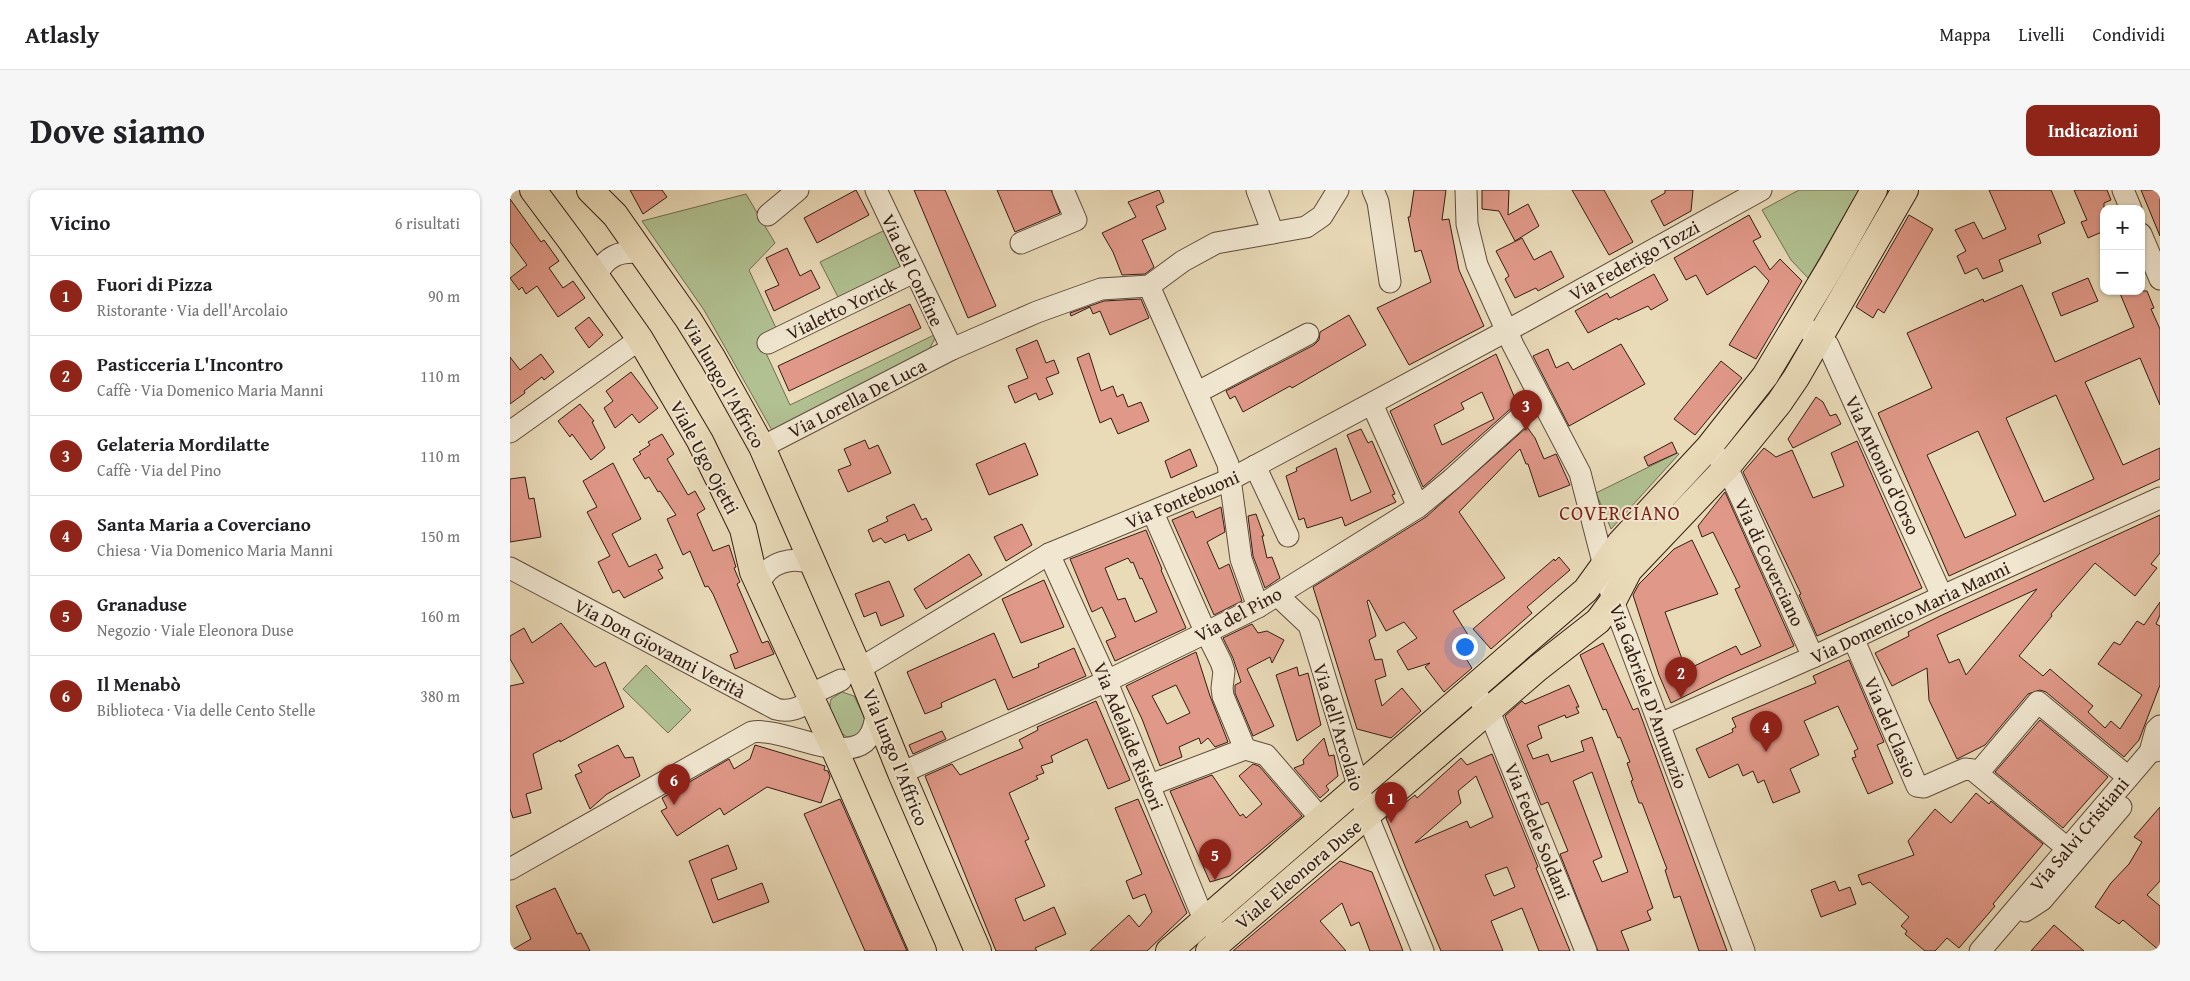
<!DOCTYPE html>
<html lang="it">
<head>
<meta charset="utf-8">
<style>
	:root { --surface:#fff; --page:#f6f6f6; --text:#202124; --muted:#757577; --line:#e0e0e0; --accent:#8f2418 }
	body { margin:0; font-family:"Gentium Book Plus",serif; background:var(--page); color:var(--text) }
	.controls { position:absolute; right:15px; top:15px; display:grid; overflow:hidden; border-radius:10px; box-shadow:0 1px 4px #0004 }
	.controls button { width:45px; height:45px; display:grid; place-items:center; padding:0; border:0; border-bottom:1px solid var(--line); background:var(--surface); color:var(--text); font:25px sans-serif }
	.you { position:absolute; left:954px; top:456px; width:18px; height:18px; margin:-12px; border:4px solid #fff; border-radius:50%; background:#1a73e8; box-shadow:0 0 0 8px #1a73e833 }
	.badge { display:grid; place-items:center; width:32px; height:32px; border-radius:50%; background:var(--accent); color:#fff; font-size:16px; font-weight:700 }
	.pin { position:absolute; translate:-50% -41px; filter:drop-shadow(0 1px 2px #0008) }
	.pin::after { content:''; position:absolute; top:26px; width:18px; height:15px; background:inherit; clip-path:polygon(0 0,100% 0,50% 100%) }
	.list { margin:0; padding:0; list-style:none }
	h2 { display:flex; justify-content:space-between; align-items:center; height:65px; margin:0; padding:0 20px; font-size:21px }
	h2 small { font-size:16px; font-weight:400; color:var(--muted) }
	.list li { display:grid; grid-template-columns:32px 1fr auto; gap:15px; align-items:center; box-sizing:border-box; height:80px; padding:0 20px; border-top:1px solid var(--line) }
	.list b { display:block; font-size:19px; white-space:nowrap }
	.list p { margin:0; font-size:16px; white-space:nowrap; color:var(--muted) }
	.list em { font-size:16px; font-style:normal; color:var(--muted) }
	.map { position:relative; flex:none; width:1650px; height:761px; overflow:hidden; border-radius:10px }
	header { display:flex; align-items:center; gap:30px; box-sizing:border-box; height:70px; padding:0 25px; background:var(--surface); border-bottom:1px solid var(--line) }
	header strong { font-size:24px }
	nav { display:flex; gap:28px; margin-inline-start:auto; font-size:18px }
	.intro { display:flex; align-items:center; justify-content:space-between; box-sizing:border-box; height:120px; padding:0 30px }
	h1 { margin:0; font-size:35px }
	.button { padding:12px 22px; border-radius:10px; background:var(--accent); color:#fff; font-size:18px; font-weight:700 }
	main { display:flex; gap:30px; padding:0 30px }
	aside { flex:1; background:var(--surface); border-radius:10px; box-shadow:0 1px 4px #0004 }
	.map>svg:first-child { display:block }
</style>
</head>
<body>
<header>
<strong>Atlasly</strong>
<nav><a>Mappa</a><a>Livelli</a><a>Condividi</a></nav>
</header>
<div class="intro"><h1>Dove siamo</h1><a class="button">Indicazioni</a></div>
<main>
<aside>
<h2>Vicino<small>6 risultati</small></h2>
<ul class="list">
<li><span class="badge">1</span><div><b>Fuori di Pizza</b><p>Ristorante · Via dell'Arcolaio</p></div><em>90 m</em></li>
<li><span class="badge">2</span><div><b>Pasticceria L'Incontro</b><p>Caffè · Via Domenico Maria Manni</p></div><em>110 m</em></li>
<li><span class="badge">3</span><div><b>Gelateria Mordilatte</b><p>Caffè · Via del Pino</p></div><em>110 m</em></li>
<li><span class="badge">4</span><div><b>Santa Maria a Coverciano</b><p>Chiesa · Via Domenico Maria Manni</p></div><em>150 m</em></li>
<li><span class="badge">5</span><div><b>Granaduse</b><p>Negozio · Viale Eleonora Duse</p></div><em>160 m</em></li>
<li><span class="badge">6</span><div><b>Il Menabò</b><p>Biblioteca · Via delle Cento Stelle</p></div><em>380 m</em></li>
</ul>
</aside>
<div class="map">
<svg width="1650" height="761" viewBox="0 0 1650 761">
	<rect width="100%" height="100%" fill="#e9dab8"/>
	<filter id="stains"><feTurbulence type="fractalNoise" baseFrequency=".004" numOctaves="4"/><feColorMatrix values="0 0 0 0 .2 0 0 0 0 .09 0 0 0 0 .02 0 0 0 .5 -.17"/></filter>
	<radialGradient id="worn" r=".72"><stop offset=".6" stop-color="#630" stop-opacity="0"/><stop offset="1" stop-color="#630" stop-opacity=".3"/></radialGradient>
	<g fill="#b1c192" stroke="#726f52">
		<polygon points="1289,0 1349,0 1298,88 1281,70 1252,20"/>
		<polygon points="236,4 265,53 239,80 266,138 249,148 280,215 424,145 425,148 419,160 263,242 194,120 132,31"/>
		<polygon points="375,40 393,78 329,109 310,72"/>
		<polygon points="1167,263 1169,264 1101,339 1086,303"/>
		<polygon points="136,475 181,520 158,543 113,499"/>
		<path d="M 332,502 L 344,506 L 355,528 L 351,544 L 337,547 C 325,540 317,522 321,509 Z"/>
	</g>
	<g fill="#e09888" stroke="#331d13" fill-rule="evenodd">
		<polygon points="120,0 152,0 157,7 133,24"/>
		<polygon points="346,0 359,25 307,53 294,28"/>
		<polygon points="404,0 435,0 486,116 458,128"/>
		<polygon points="487,0 541,0 550,23 505,42"/>
		<polygon points="649,0 654,12 646,16 656,39 632,50 644,77 635,84 612,85 603,62 592,43 626,27 618,12"/>
		<polygon points="904,0 936,0 932,30 939,29 949,80 974,136 899,175 867,118 921,92 911,60 905,62 898,27 900,27"/>
		<polygon points="972,0 999,0 998,25 1018,14 1029,36 1005,51 989,21 972,19"/>
		<polygon points="1062,0 1094,0 1123,52 1099,65"/>
		<polygon points="1155,0 1183,0 1181,21 1154,36 1141,11 1155,3"/>
		<polygon points="1479,0 1541,0 1555,33 1528,45 1531,53 1489,70 1493,81 1473,89 1467,78 1455,84 1447,66 1456,61 1445,40 1464,32 1473,49 1496,39"/>
		<polygon points="1564,0 1597,0 1601,10 1594,13 1594,41 1578,48 1571,32 1577,30"/>
		<polygon points="1631,0 1650,0 1650,46"/>
		<polygon points="0,9 31,52 34,50 49,71 39,78 53,98 63,91 75,108 48,127 27,96 16,104 12,97 9,100 0,88 17,75 0,52"/>
		<polygon points="1239,25 1251,47 1243,51 1260,80 1270,69 1292,91 1246,169 1219,155 1259,91 1245,76 1197,105 1186,85 1176,90 1164,68"/>
		<polygon points="1399,25 1423,39 1374,123 1368,119 1363,128 1346,117"/>
		<polygon points="1012,48 1024,70 1041,61 1054,87 1028,101 1026,98 1005,108 995,89 999,86 986,61"/>
		<polygon points="277,58 290,86 301,80 310,98 264,121 255,101 269,95 256,68"/>
		<polygon points="1144,84 1158,110 1141,120 1138,116 1108,130 1107,128 1078,143 1065,121 1097,103 1100,108"/>
		<polygon points="1578,88 1588,111 1551,126 1542,103"/>
		<path d="M 1512,95 L 1545,172 L 1624,137 L 1609,101 L 1637,101 L 1644,118 L 1641,119 L 1650,139 L 1650,215 L 1630,168 L 1575,192 L 1613,275 L 1650,258 L 1650,289 L 1439,386 L 1368,223 L 1422,198 L 1397,143 L 1473,109 L 1474,112 ZM 1546,205 L 1584,289 L 1534,312 L 1496,228 ZM 1468,241 L 1506,325 L 1455,348 L 1417,265 Z"/>
		<polygon points="631,109 639,128 600,145 590,121 583,124 580,117 561,126 560,123 594,111"/>
		<polygon points="400,114 411,138 279,201 268,176"/>
		<polygon points="839,125 856,155 782,198 780,196 733,222 725,206 720,209 716,201 804,155 809,150 810,142"/>
		<polygon points="79,127 93,145 79,158 65,138"/>
		<polygon points="527,150 536,173 544,170 549,183 536,188 543,204 529,210 526,203 505,213 498,196 518,188 506,159"/>
		<polygon points="1111,154 1135,194 1059,236 1023,166 1038,159 1046,178 1058,172 1063,180"/>
		<polygon points="579,163 591,201 603,196 607,207 613,204 618,217 631,212 639,231 608,244 601,228 590,233 567,168"/>
		<polygon points="31,164 44,182 34,190 32,187 14,201 15,203 0,214 0,167 10,180"/>
		<path d="M 986,164 L 1007,213 L 913,297 L 880,221 ZM 972,202 L 984,229 L 932,255 L 924,235 L 954,219 L 951,213 Z"/>
		<polygon points="1211,171 1232,188 1185,245 1164,229"/>
		<polygon points="121,182 148,218 129,233 122,224 105,238 94,218 103,211 96,201"/>
		<polygon points="1306,207 1313,212 1320,226 1326,224 1331,234 1283,258 1278,249"/>
		<polygon points="70,214 84,231 82,232 95,258 81,270 62,244 60,247 48,231"/>
		<polygon points="1017,237 1025,248 1034,269 1046,264 1060,295 1029,307 1018,274 1016,274 1010,259 949,322 995,388 943,421 960,448 948,456 962,478 934,502 915,477 920,473 898,480 887,461 907,448 894,432 876,441 859,410 857,411 866,446 859,450 865,470 872,469 876,486 865,490 872,516 892,498 911,521 881,548 847,539 803,397 916,327"/>
		<polygon points="851,239 858,253 862,251 885,304 882,305 886,312 835,336 832,327 797,338 794,328 789,330 776,286 787,281 786,278 826,258 841,311 861,302 837,245"/>
		<polygon points="152,244 164,264 157,269 178,305 185,301 195,319 187,324 203,361 219,355 226,377 224,378 230,392 227,394 252,453 258,451 264,464 225,479 220,465 228,462 203,404 198,396 195,397 180,361 173,365 157,329 166,325 150,301 148,302 139,287 135,289 123,269 131,264 129,262 140,255 138,252"/>
		<polygon points="355,250 359,259 368,255 381,283 338,302 328,280 341,275 334,259"/>
		<polygon points="1347,251 1412,398 1307,446 1289,405 1291,404 1233,282 1254,258 1266,267 1282,260 1303,308 1334,296 1321,263"/>
		<polygon points="1162,252 1167,263 1138,276 1134,267"/>
		<polygon points="515,253 528,285 479,305 466,274"/>
		<polygon points="680,259 687,276 661,288 655,271"/>
		<polygon points="103,273 131,329 102,344 119,377 146,364 153,378 148,380 153,388 114,408 109,400 103,403 88,372 100,366 77,322 87,317 73,291"/>
		<polygon points="15,287 19,309 24,308 31,347 0,352 0,289"/>
		<polygon points="1215,302 1284,456 1214,487 1161,513 1149,485 1123,405 1129,394 1164,359 1182,350 1208,404 1155,422 1176,480 1226,456 1231,465 1251,456 1225,399 1230,397 1203,342 1192,347 1188,336"/>
		<polygon points="404,314 412,330 416,328 422,340 398,351 395,344 375,353 371,348 363,352 358,340 378,331 376,327"/>
		<polygon points="711,317 715,342 697,352 709,379 719,374 732,411 704,425 662,330 683,321 686,328"/>
		<polygon points="746,324 754,346 752,346 757,368 762,367 770,388 755,398 743,366 738,326"/>
		<path d="M 1650,325 L 1650,363 L 1641,374 L 1647,378 L 1625,406 L 1585,373 L 1541,424 L 1542,426 L 1509,466 L 1533,486 L 1540,479 L 1583,516 L 1578,522 L 1595,538 L 1601,531 L 1610,539 L 1632,505 L 1588,474 L 1604,452 L 1610,455 L 1627,431 L 1634,435 L 1650,412 L 1650,425 L 1646,434 L 1650,436 L 1650,495 L 1629,550 L 1614,567 L 1536,502 L 1530,500 L 1518,504 L 1475,555 L 1447,569 L 1419,510 L 1417,478 L 1382,496 L 1365,463 L 1399,446 L 1398,442 L 1430,426 ZM 1527,399 L 1456,485 L 1449,469 L 1439,473 L 1427,445 Z"/>
		<polygon points="512,334 522,355 496,371 484,347"/>
		<path d="M 636,340 L 652,379 L 651,380 L 676,438 L 605,471 L 596,451 L 606,447 L 592,417 L 582,422 L 560,369 ZM 618,368 L 621,373 L 623,372 L 630,389 L 632,388 L 647,422 L 625,432 L 615,408 L 608,410 L 595,378 Z"/>
		<polygon points="459,364 472,385 416,419 404,399"/>
		<polygon points="1049,367 1060,380 1017,417 1022,423 981,459 963,439 1044,369 1045,371"/>
		<polygon points="534,390 554,437 511,453 492,409"/>
		<polygon points="379,391 394,426 371,436 366,422 354,427 345,404"/>
		<polygon points="51,433 85,477 95,472 114,517 50,552 50,550 23,564 32,599 16,604 21,623 3,628 0,619 0,496 14,493 0,469 0,446 14,438 22,453"/>
		<polygon points="742,434 748,443 757,441 774,450 762,473 760,467 737,479 764,536 743,546 725,503 725,495 731,492 723,468 713,448"/>
		<polygon points="484,443 503,488 529,477 528,474 564,458 576,486 498,520 485,489 431,513 432,517 415,524 397,482"/>
		<polygon points="1093,453 1123,520 1128,518 1217,761 1189,761 1170,706 1164,708 1155,680 1157,679 1132,613 1129,613 1121,591 1123,590 1117,573 1120,572 1110,547 1108,548 1096,519 1093,520 1070,465"/>
		<path d="M 686,462 L 700,506 L 718,552 L 705,557 L 698,548 L 691,554 L 689,548 L 669,557 L 672,567 L 650,576 L 632,529 L 616,496 ZM 666,495 L 680,523 L 657,534 L 642,506 Z"/>
		<polygon points="1339,470 1374,552 1367,555 1383,593 1358,604 1342,568 1346,567 1344,561 1348,559 1328,516 1294,531 1309,565 1280,579 1290,602 1263,613 1254,590 1248,593 1243,581 1233,586 1228,574 1199,588 1186,559 1223,542 1222,539 1226,537 1222,528 1306,493 1303,486"/>
		<polygon points="787,477 789,486 798,483 811,535 787,551 766,485"/>
		<path d="M 1059,495 L 1069,517 L 1066,517 L 1069,523 L 1056,528 L 1055,525 L 1028,536 L 1032,548 L 1017,555 L 1023,569 L 1038,564 L 1041,572 L 1074,561 L 1071,551 L 1082,547 L 1143,718 L 1137,721 L 1141,730 L 1111,741 L 1119,761 L 1088,761 L 1050,664 L 1058,661 L 1038,612 L 1031,615 L 995,526 L 1012,511 L 1015,514 ZM 1082,582 L 1118,682 L 1092,692 L 1083,671 L 1092,667 L 1063,591 Z"/>
		<polygon points="586,511 620,590 598,599 577,549 541,566 543,572 531,576 534,583 526,586 528,589 499,603 519,649 515,651 535,696 505,709 514,731 544,717 556,744 525,758 527,761 486,761 415,586 442,574 450,585 482,571 513,558 509,550 528,540 527,537"/>
		<polygon points="1530,530 1598,587 1553,638 1485,582"/>
		<polygon points="432,541 436,549 403,564 399,555"/>
		<polygon points="814,548 819,566 824,565 828,586 816,596 819,600 810,608 784,578 794,574 793,570"/>
		<polygon points="108,555 115,568 123,567 130,586 97,604 80,619 65,585 72,582 68,575"/>
		<polygon points="245,555 315,576 314,580 318,581 320,587 311,613 257,597 214,625 210,618 167,646 151,621 157,618 152,608 219,569 224,579 240,569"/>
		<path d="M 982,564 L 1028,677 L 1026,678 L 1060,761 L 1029,761 L 1012,718 L 981,731 L 993,761 L 931,761 L 895,676 L 876,628 L 905,605 L 907,608 L 951,568 L 957,575 ZM 966,586 L 983,627 L 960,638 L 957,631 L 905,653 L 951,613 L 948,601 ZM 997,677 L 1005,697 L 984,706 L 975,685 Z"/>
		<polygon points="743,574 749,576 792,626 720,686 700,692 660,601 702,585 730,626 733,624 736,628 752,614 729,586"/>
		<polygon points="1466,603 1479,614 1481,611 1533,654 1483,714 1485,716 1449,758 1437,748 1425,761 1415,761 1395,744 1397,741 1391,736 1399,727 1360,692 1352,695 1348,685 1404,665 1398,651 1425,619 1441,633"/>
		<polygon points="330,609 397,761 355,761 294,624"/>
		<polygon points="628,609 677,723 637,761 580,761 619,725 629,737 642,722 635,704 623,709 616,691 632,684 605,618"/>
		<polygon points="1650,617 1650,691 1637,705 1650,716 1650,761 1613,730 1609,734 1585,717 1601,693 1619,674 1632,652 1624,647"/>
		<polygon points="218,655 227,679 201,689 208,710 252,693 259,712 203,733 179,671"/>
		<polygon points="830,671 862,682 893,761 860,761 849,732 841,736 832,713 810,731 836,761 723,761"/>
		<polygon points="1325,691 1329,701 1340,697 1346,714 1311,727 1301,700"/>
		<polygon points="45,698 67,744 71,743 80,761 0,761 21,749 6,716"/>
		<polygon points="1544,735 1574,761 1521,761"/>
	</g>
	<g fill="none" stroke-linecap="round" stroke-linejoin="round">
		<defs>
			<g id="minor">
				<polyline points="366,0 442,159"/>
				<polyline points="747,0 763,43"/>
				<polyline points="863,0 868,12 880,92"/>
				<polyline points="956,0 957,34 967,75 1003,155 1070,283 1103,411 1234,761"/>
				<polyline points="1613,0 1621,19"/>
				<polyline points="258,25 288,0"/>
				<polyline points="1631,44 1650,89"/>
				<polyline points="511,53 566,30 553,0"/>
				<path d="M 86,86 C 96,66 110,60 132,63"/>
				<polyline points="639,96 718,274 731,369 748,417"/>
				<polyline points="1297,139 1318,155 1432,406"/>
				<polyline points="258,153 404,82"/>
				<polyline points="688,202 798,144"/>
				<polyline points="862,214 908,317"/>
				<polyline points="0,242 130,149"/>
				<polyline points="252,257 442,159 527,122 591,99 639,96 673,71 706,53 796,37 812,26 828,0"/>
				<polyline points="1208,267 1217,277 1303,467"/>
				<polyline points="745,276 778,346"/>
				<polyline points="643,323 691,432 711,472 714,481 712,498 713,506 735,559 756,565 812,630"/>
				<polyline points="539,364 592,480 687,713 694,729 705,741"/>
				<path d="M 0,378 L 266,519 C 280,523 290,517 302,511"/>
				<path d="M 249,395 C 257,371 283,366 304,374"/>
				<polyline points="767,405 799,435 857,625 913,761"/>
				<polyline points="1343,448 1407,596 1414,597 1455,579 1463,580 1557,658"/>
				<polyline points="349,479 539,364 721,289 1013,132 1251,0"/>
				<polyline points="299,505 331,490"/>
				<polyline points="969,508 983,531 1076,761"/>
				<polyline points="1150,534 1303,467 1446,400 1650,308"/>
				<polyline points="1640,562 1646,540 1650,536"/>
				<polyline points="391,583 597,491 748,417 908,317 942,289 1030,209"/>
				<polyline points="1468,583 1528,512 1618,587"/>
				<polyline points="640,595 735,559"/>
				<path d="M 0,679 L 242,542 C 280,536 362,594 366,522"/>
				<polyline points="1515,721 1532,710 1611,617"/>
				<polyline points="1470,761 1640,562 1650,560"/>
			</g>
			<g id="major">
				<polyline points="23,0 61,51 130,149 190,251 233,339 243,382 324,558 413,761"/>
				<polyline points="80,0 105,25 178,129 203,169 252,257 349,479 391,583 468,761"/>
				<polyline points="659,761 1076,400 1110,353 1199,257 1255,186 1323,73 1364,0"/>
				<polyline points="699,761 1028,478 1088,431 1103,411 1119,380 1217,277 1269,213 1286,188 1395,0"/>
			</g>
		</defs>
		<use href="#minor" stroke="#604c3c" stroke-width="23"/>
		<use href="#major" stroke="#331d13" stroke-width="28"/>
		<use href="#minor" stroke="#f1e7d1" stroke-width="21"/>
		<use href="#major" stroke="#e9dab8" stroke-width="26"/>
	</g>
	<g text-anchor="middle" stroke-width="4" stroke-linejoin="round" paint-order="stroke">
		<g font-size="19" fill="#331d13" stroke="#f1e7d1">
			<text transform="translate(1124 70) rotate(-29)" y="7">Via Federigo Tozzi</text>
			<text transform="translate(403 80) rotate(65)" y="7">Via del Confine</text>
			<text transform="translate(331 118) rotate(-26)" y="7">Vialetto Yorick</text>
			<text transform="translate(214 193) rotate(60)" y="7">Via lungo l'Affrico</text>
			<text transform="translate(347 208) rotate(-27)" y="7">Via Lorella De Luca</text>
			<text transform="translate(195 267) rotate(62)" y="7">Viale Ugo Ojetti</text>
			<text transform="translate(1373 275) rotate(65)" y="7">Via Antonio d'Orso</text>
			<text transform="translate(672 309) rotate(-23)" y="7">Via Fontebuoni</text>
			<text transform="translate(1260 372) rotate(65)" y="7">Via di Coverciano</text>
			<text transform="translate(1400 422) rotate(-25)" y="7">Via Domenico Maria Manni</text>
			<text transform="translate(728 424) rotate(-28)" y="7">Via del Pino</text>
			<text transform="translate(150 458) rotate(28)" y="7">Via Don Giovanni Verità</text>
			<text transform="translate(1139 506) rotate(70)" y="7">Via Gabriele D'Annunzio</text>
			<text transform="translate(829 537) rotate(73)" y="7">Via dell'Arcolaio</text>
			<text transform="translate(1381 537) rotate(67)" y="7">Via del Clasio</text>
			<text transform="translate(619 546) rotate(68)" y="7">Via Adelaide Ristori</text>
			<text transform="translate(386 567) rotate(68)" y="7">Via lungo l'Affrico</text>
			<text transform="translate(1028 641) rotate(68)" y="7">Via Fedele Soldani</text>
			<text transform="translate(1569 644) rotate(-50)" y="7">Via Salvi Cristiani</text>
			<text transform="translate(788 684) rotate(-40)" y="7">Viale Eleonora Duse</text>
		</g>
		<g font-size="20" letter-spacing="1" fill="#7a1f14" stroke="#f1e7d1">
			<text x="1110" y="330">COVERCIANO</text>
		</g>
	</g>
	<rect width="100%" height="100%" filter="url(#stains)"/>
	<rect width="100%" height="100%" fill="url(#worn)"/>
</svg>
<div class="controls">
<button>+</button>
<button>−</button>
</div>
<div class="you"></div>
<div class="pin badge" style="left:881px;top:633px">1</div>
<div class="pin badge" style="left:1171px;top:508px">2</div>
<div class="pin badge" style="left:1016px;top:241px">3</div>
<div class="pin badge" style="left:1256px;top:562px">4</div>
<div class="pin badge" style="left:705px;top:690px">5</div>
<div class="pin badge" style="left:164px;top:615px">6</div>
</div>
</main>
</body>
</html>
